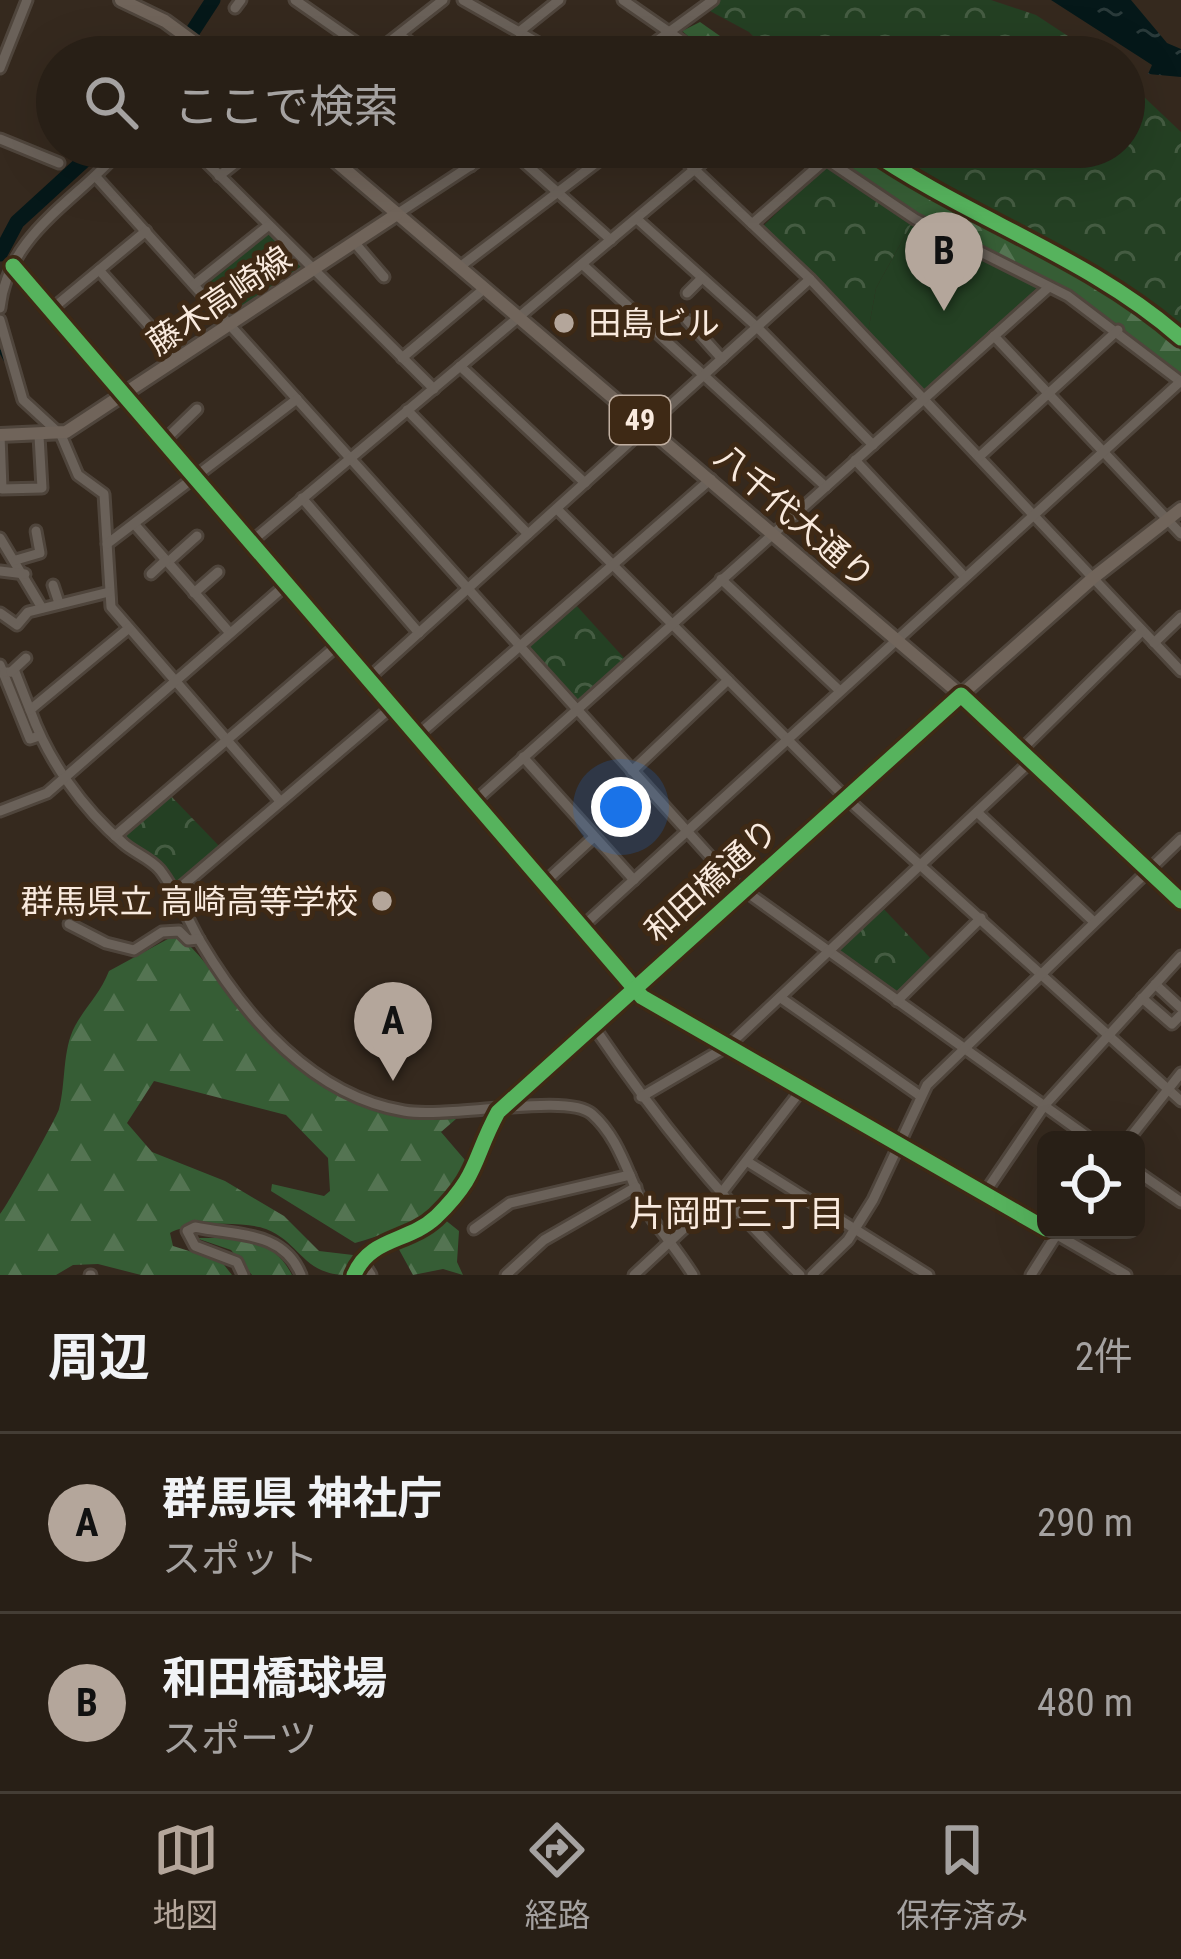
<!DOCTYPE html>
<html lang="ja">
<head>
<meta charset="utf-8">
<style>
	:root { --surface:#281f16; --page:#30271f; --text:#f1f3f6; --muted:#a5a2a1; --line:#443d35; --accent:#b4a69b }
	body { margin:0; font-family:"Roboto Condensed","Noto Sans JP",sans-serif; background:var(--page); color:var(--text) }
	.controls { position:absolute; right:36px; bottom:36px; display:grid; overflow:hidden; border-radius:18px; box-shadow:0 12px 48px #0002 }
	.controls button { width:108px; height:108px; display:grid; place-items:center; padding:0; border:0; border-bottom:3px solid var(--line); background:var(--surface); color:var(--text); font:60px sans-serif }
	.you { position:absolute; left:621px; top:807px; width:42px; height:42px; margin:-30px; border:9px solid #fff; border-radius:50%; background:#1a73e8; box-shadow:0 0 0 18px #1a73e833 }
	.badge { display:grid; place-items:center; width:78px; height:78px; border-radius:50%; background:var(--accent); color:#111; font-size:39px; font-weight:700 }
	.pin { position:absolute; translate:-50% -99px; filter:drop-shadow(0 3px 6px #0008) }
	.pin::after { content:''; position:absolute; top:63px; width:42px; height:36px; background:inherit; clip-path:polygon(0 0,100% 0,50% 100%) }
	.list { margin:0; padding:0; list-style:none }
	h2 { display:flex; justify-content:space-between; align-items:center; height:156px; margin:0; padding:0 48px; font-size:51px }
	h2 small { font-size:39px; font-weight:400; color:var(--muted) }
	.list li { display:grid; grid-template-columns:78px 1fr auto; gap:36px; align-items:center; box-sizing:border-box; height:180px; padding:0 48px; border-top:3px solid var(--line) }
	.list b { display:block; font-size:45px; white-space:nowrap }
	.list p { margin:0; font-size:39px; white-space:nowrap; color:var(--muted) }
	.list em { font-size:39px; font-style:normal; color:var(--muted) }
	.icon { flex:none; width:66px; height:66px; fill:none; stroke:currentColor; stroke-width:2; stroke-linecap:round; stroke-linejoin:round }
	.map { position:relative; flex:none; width:1181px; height:1275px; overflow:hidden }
	.search { position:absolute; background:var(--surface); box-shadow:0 12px 48px #0002; left:36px; right:36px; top:36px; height:132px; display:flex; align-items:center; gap:30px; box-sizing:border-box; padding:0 42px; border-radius:66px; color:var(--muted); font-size:45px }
	.sheet { height:516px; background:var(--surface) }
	nav { display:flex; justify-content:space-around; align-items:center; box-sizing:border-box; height:168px; border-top:3px solid var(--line); background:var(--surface); font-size:33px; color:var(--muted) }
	nav a { display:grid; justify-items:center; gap:6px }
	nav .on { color:var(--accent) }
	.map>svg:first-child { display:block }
</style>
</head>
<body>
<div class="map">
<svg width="1181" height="1275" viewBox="0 0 1181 1275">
	<defs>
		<pattern id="forest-firs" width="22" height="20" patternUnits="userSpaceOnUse" patternTransform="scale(3)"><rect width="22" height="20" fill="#365d35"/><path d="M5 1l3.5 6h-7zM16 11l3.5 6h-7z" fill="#547452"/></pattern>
		<pattern id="park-crowns" width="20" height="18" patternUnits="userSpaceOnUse" patternTransform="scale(3)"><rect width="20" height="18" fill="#244023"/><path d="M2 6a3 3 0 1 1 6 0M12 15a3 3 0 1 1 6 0" fill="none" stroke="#455c42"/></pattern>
		<pattern id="water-ripples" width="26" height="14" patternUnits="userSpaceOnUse" patternTransform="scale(3)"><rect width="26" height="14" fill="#051819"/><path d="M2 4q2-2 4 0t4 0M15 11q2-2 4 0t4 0" fill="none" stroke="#2a3a3a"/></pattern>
	</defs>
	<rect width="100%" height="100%" fill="#35291e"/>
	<polygon fill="#244023" points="912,223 1039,286 926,391 868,332 876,288"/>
	<g fill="url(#forest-firs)">
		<polygon points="700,22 750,57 713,57 682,31"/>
		<polygon points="815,147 860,147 922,187 1079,270 1181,341 1181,376 1066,290 923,218"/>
		<path d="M 177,934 C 198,951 214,975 232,996 C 294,1069 353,1125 456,1119 L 441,1132 L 465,1160 L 466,1172 C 441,1218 402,1229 355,1243 L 271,1191 L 272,1184 L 324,1196 L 330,1191 L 328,1158 L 286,1115 L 154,1081 L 127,1123 L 152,1152 L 225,1181 L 284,1216 L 319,1251 L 353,1255 L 347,1275 C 303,1275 301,1243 266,1229 C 244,1221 188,1222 170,1233 L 173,1246 L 221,1261 L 232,1275 L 141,1275 L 98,1264 L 73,1265 L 56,1275 L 0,1275 L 0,1214 C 6,1208 56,1119 59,1109 C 66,1083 62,1050 75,1026 C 86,1006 100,994 109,971 Z"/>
		<polygon points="444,1219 459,1231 457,1262 463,1275 443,1269 413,1275 396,1244 420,1236"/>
		<path d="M 196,1238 C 235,1238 272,1235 292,1275 L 252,1275 L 231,1250 Z"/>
	</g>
	<g fill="url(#park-crowns)">
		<polygon points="718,0 991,0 1036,15 1100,57 774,57 749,32 710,11"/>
		<polygon points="1124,78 1181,132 1181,333 1097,273 883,147 1124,147"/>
		<polygon points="825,167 912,223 876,288 868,332 762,227"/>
		<polygon points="266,232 304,265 303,271 228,315 203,283"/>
		<polygon points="575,604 625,659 580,699 573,699 528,648"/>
		<polygon points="169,794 221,848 178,885 123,840 123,833"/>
		<polygon points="879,904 935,963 897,1001 828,953"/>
	</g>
	<polygon fill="url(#water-ripples)" points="1051,0 1131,0 1167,43 1181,49 1181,77 1148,74 1152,65"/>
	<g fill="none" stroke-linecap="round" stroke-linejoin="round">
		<polyline stroke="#051819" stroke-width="3" points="0,351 5,360"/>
		<g stroke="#051819" stroke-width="15">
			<polyline points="176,57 213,0"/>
			<polyline points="0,254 17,222 99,147"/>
		</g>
		<defs>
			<g id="minor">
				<polyline points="295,0 374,55"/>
				<polyline points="463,0 563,57"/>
				<polyline points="623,0 705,57"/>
				<polyline points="235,8 241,0"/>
				<polyline points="519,32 559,0"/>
				<polyline points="399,35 433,57"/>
				<polyline points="370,57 443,0"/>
				<polyline points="635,57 713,0"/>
				<polyline points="0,68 27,0"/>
				<polyline points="0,139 59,163"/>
				<polyline points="191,147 434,389"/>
				<polyline points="446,147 471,166"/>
				<polyline points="507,147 611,240"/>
				<polyline points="671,147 810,279 1181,671"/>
				<polyline points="808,147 915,219 1068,296 1181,382"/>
				<polyline points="219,176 256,147"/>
				<polyline points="97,178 734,883 1092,1140"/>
				<polyline points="397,214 499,147"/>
				<polyline points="637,219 757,327 873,445"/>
				<polyline points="752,224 824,161"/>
				<polyline points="354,242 384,277"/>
				<polyline points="582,264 826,487"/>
				<polyline points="13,266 642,997 1046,1229"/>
				<polyline points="461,266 617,147"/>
				<polyline points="99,270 179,359"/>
				<polyline points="194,285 269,225"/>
				<polyline points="687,293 702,278"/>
				<path d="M 0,308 C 8,232 79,200 123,147"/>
				<polyline points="52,309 146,231"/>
				<polyline points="0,320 23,400 61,435 78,475 104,494 111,607 280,801"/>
				<polyline points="687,320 722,359"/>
				<polyline points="994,336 1181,534"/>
				<polyline points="402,358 485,288"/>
				<polyline points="460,366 585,483"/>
				<polyline points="407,410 528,534"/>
				<polyline points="0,435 2,489 42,488 39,436"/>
				<polyline points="165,440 197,409"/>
				<polyline points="979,457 1118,330"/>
				<polyline points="855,460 965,577"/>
				<polyline points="302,498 419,633"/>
				<polyline points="557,509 846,798 1181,1101"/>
				<polyline points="136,526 230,633"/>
				<polyline points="0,538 42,608"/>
				<polyline points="251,542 721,147"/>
				<polyline points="107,544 297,399"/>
				<polyline points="16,560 40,553 36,531"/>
				<polyline points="168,562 197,536"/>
				<polyline points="0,571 25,574"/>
				<polyline points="151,574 166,560"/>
				<polyline points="721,579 840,691"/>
				<polyline points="53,585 59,603"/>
				<polyline points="194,593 218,572"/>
				<polyline points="0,613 17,625 28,612 109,592"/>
				<path d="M 129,628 L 30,710 C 48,760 82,808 123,843 C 134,853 150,858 160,870 C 177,892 187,918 200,941 C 245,1017 313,1096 404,1111 C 449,1119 568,1092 592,1114 C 625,1143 630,1191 656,1224 C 669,1241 681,1256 693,1275"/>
				<polyline points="1154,643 1181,617"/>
				<polyline points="0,665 30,739 39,736"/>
				<polyline points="5,672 15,672 30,710"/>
				<polyline points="11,672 26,658"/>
				<polyline points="369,678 810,279"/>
				<polyline points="417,736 711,479"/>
				<polyline points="1021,750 1142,631"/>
				<polyline points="523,757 634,880"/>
				<polyline points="632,771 728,680"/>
				<polyline points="474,802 1049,287"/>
				<polyline points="0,811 47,793 287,584"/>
				<polyline points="977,812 1093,921"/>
				<polyline points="115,836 339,644"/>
				<polyline points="544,883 594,837"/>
				<polyline points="175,892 393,706"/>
				<polyline points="69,924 106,943 134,950 162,932 179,931 188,940 199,939"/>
				<polyline points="582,927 1181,381"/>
				<polyline points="1155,984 1181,1008"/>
				<polyline points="781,998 919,1095"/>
				<polyline points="1142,998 1172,1024 1181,1015"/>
				<polyline points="897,1001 981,918"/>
				<path d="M 594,1027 C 658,1121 719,1196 800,1275"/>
				<polyline points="641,1097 728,1046 1032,760"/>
				<polyline points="1128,1140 1181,1073"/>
				<polyline points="748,1162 928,1275"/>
				<polyline points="1136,1171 1181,1202"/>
				<polyline points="984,1194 1044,1106 1181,956"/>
				<polyline points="474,1229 510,1203 630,1175"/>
				<polyline points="1049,1230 1126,1275"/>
				<polyline points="361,1259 371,1275"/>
				<polyline points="90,1275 91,1275"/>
				<path d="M 243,1275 L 237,1262 L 195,1246 L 187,1231 L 195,1227 C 236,1236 283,1230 301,1275"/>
				<path d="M 354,1275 C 370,1237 408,1243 436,1217 C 480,1174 472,1160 498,1112 L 961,695 L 1181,901"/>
				<polyline points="506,1275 544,1240 636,1187"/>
				<polyline points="634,1275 719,1196 802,1089"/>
				<polyline points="812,1275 848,1240 873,1200 927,1085 1181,839"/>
				<polyline points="1031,1275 1057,1234"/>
			</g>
			<g id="major">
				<polyline points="121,0 165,21 214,57"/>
				<polyline points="319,147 961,695 1093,578 1181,509"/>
				<polyline points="0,435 66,432 397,214"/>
			</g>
		</defs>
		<use href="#minor" stroke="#4f453c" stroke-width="15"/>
		<use href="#major" stroke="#4f453c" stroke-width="18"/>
		<use href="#minor" stroke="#6a6159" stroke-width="9"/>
		<use href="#major" stroke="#70645a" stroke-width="12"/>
		<defs>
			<g id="cycleway">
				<path d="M 865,147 C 966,218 1088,256 1181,338"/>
				<polyline points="13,266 642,997 1046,1229"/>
				<path d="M 354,1275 C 370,1237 408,1243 436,1217 C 480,1174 472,1160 498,1112 L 961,695 L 1181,901"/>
			</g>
		</defs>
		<use href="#cycleway" stroke="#3e2915" stroke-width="22"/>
		<use href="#cycleway" stroke="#56b35d" stroke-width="15"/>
	</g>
	<g fill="#b4a69b" stroke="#3e2915" stroke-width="4.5">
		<circle cx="564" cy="323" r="12"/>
		<circle cx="382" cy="901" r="12"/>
	</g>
	<g text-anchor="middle" stroke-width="10" stroke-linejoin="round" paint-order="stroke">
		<rect fill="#3e2915" stroke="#c1b0a2" stroke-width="3" x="610" y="396" width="60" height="48" rx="9"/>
		<g font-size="30" font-weight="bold" fill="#f9eade">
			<text x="640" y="430">49</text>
		</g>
		<g font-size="33" fill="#f9eade" stroke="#3e2915">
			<text transform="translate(219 300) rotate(-34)" y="12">藤木高崎線</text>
			<text transform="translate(795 516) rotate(41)" y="12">八千代大通り</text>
			<text transform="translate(711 880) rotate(-42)" y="12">和田橋通り</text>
		</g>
		<g font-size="33" fill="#f9eade" stroke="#3e2915" text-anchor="start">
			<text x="588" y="335">田島ビル</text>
			<text x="358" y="913" text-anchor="end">群馬県立 高崎高等学校</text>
		</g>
		<g font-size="36" fill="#f9eade" stroke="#3e2915">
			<text x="737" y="1226">片岡町三丁目</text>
		</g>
	</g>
</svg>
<div class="controls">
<button><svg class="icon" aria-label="locate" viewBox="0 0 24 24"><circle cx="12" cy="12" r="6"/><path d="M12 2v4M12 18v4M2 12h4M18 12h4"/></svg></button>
</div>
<div class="you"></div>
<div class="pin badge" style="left:393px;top:1081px">A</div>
<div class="pin badge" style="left:944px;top:311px">B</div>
<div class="search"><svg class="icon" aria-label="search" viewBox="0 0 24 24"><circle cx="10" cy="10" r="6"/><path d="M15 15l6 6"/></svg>ここで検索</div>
</div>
<section class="sheet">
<h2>周辺<small>2件</small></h2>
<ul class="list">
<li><span class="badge">A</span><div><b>群馬県 神社庁</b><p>スポット</p></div><em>290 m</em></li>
<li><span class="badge">B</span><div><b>和田橋球場</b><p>スポーツ</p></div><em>480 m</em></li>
</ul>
</section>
<nav>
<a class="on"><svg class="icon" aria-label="map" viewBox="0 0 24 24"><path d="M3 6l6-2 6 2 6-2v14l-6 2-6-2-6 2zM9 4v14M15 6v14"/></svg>地図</a>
<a><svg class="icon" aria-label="directions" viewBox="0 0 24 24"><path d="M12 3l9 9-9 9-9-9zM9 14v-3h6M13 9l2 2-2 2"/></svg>経路</a>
<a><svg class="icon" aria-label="saved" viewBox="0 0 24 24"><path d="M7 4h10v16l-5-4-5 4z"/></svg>保存済み</a>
</nav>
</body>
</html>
